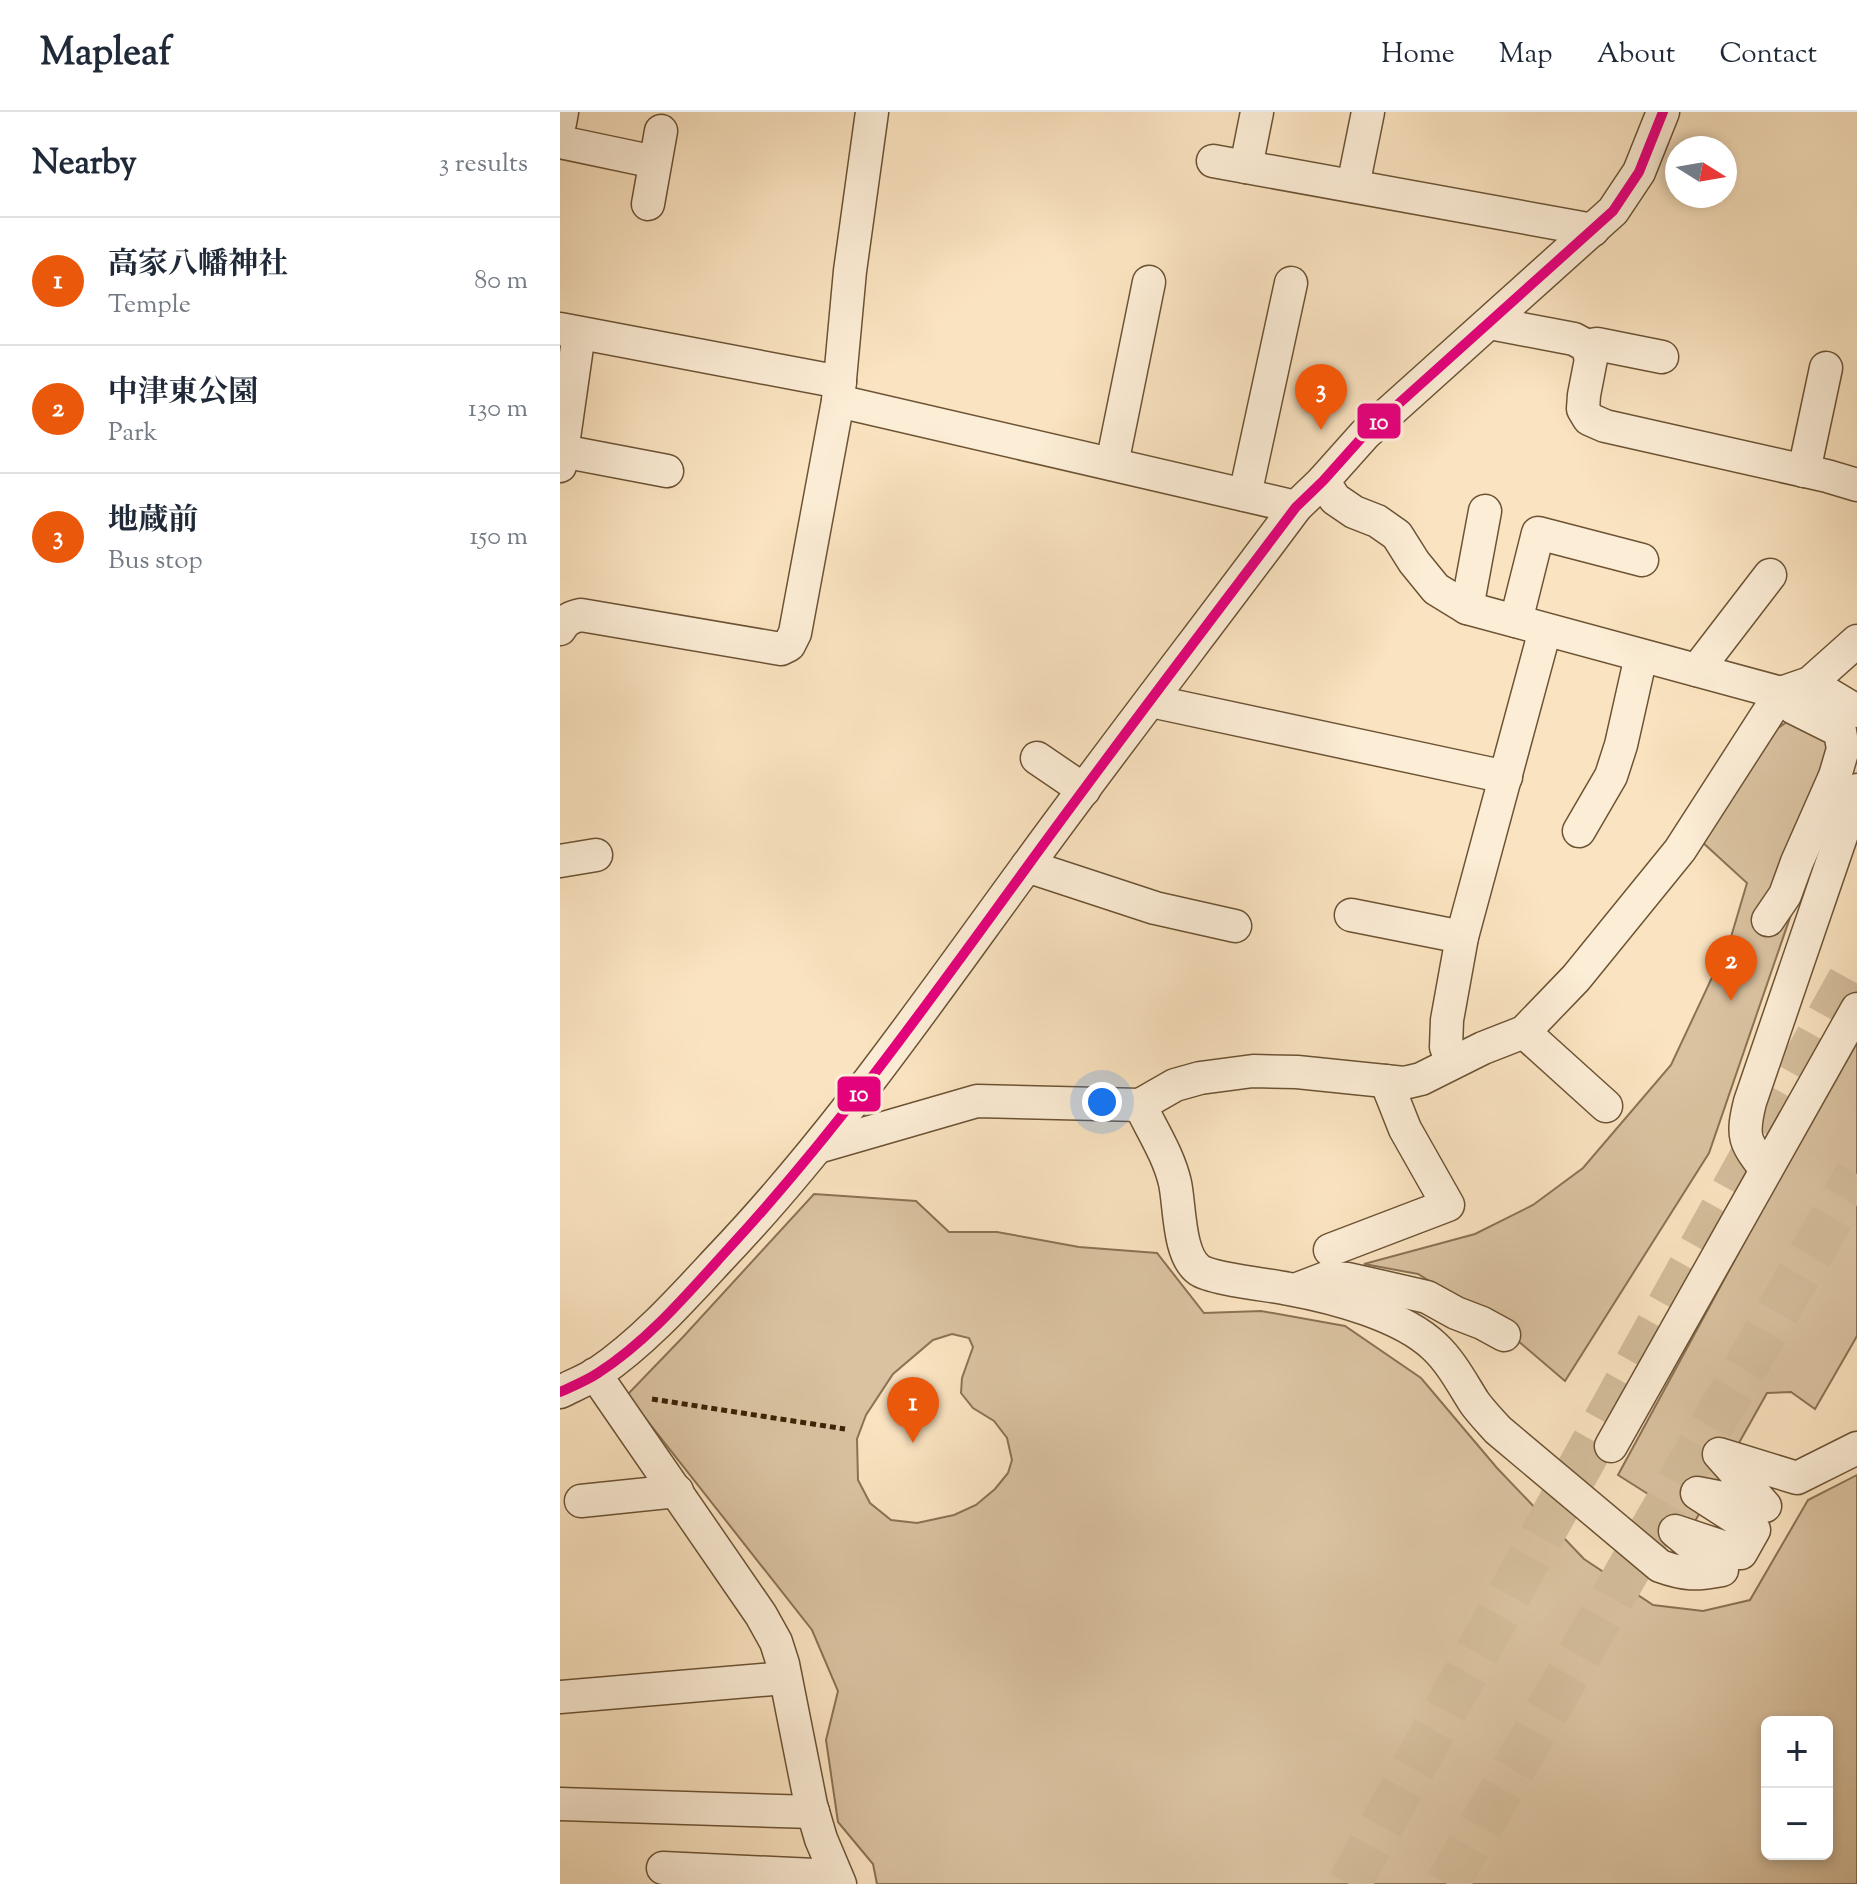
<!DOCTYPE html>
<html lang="en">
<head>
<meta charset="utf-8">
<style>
	:root { --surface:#fff; --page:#f6f6f7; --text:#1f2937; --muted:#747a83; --line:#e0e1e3; --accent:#ea580c }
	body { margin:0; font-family:"Sorts Mill Goudy","Noto Serif JP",serif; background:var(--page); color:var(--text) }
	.controls { position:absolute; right:24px; bottom:24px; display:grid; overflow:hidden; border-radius:12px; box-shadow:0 4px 12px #0003 }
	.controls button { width:72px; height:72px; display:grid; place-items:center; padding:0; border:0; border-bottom:2px solid var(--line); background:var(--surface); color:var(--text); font:40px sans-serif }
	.compass { position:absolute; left:1105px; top:24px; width:72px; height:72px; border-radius:50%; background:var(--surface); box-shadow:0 4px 12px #0003; rotate:101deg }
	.you { position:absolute; left:542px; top:990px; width:28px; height:28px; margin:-20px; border:6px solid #fff; border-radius:50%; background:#1a73e8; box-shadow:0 0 0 12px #1a73e833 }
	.badge { display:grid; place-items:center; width:52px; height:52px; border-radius:50%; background:var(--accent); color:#fff; font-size:26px; font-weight:700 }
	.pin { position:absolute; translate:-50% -66px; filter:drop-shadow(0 2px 4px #0008) }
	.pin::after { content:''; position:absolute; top:42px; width:28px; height:24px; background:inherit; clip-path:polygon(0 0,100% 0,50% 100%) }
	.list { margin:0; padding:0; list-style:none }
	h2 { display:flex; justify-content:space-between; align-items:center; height:104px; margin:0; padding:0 32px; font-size:34px }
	h2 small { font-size:26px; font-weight:400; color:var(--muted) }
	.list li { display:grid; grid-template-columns:52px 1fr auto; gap:24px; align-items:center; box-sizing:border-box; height:128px; padding:0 32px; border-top:2px solid var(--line) }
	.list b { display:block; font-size:30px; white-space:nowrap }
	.list p { margin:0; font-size:26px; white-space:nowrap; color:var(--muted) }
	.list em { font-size:26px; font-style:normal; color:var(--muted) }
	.map { position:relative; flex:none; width:1297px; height:1772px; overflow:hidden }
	header { display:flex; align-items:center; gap:48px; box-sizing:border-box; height:112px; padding:0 40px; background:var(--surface); border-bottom:2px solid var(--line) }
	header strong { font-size:38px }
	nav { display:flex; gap:44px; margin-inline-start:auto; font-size:28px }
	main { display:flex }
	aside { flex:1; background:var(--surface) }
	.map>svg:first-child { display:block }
</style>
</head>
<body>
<header>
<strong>Mapleaf</strong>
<nav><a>Home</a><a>Map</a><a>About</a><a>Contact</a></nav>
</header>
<main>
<aside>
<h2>Nearby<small>3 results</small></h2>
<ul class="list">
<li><span class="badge">1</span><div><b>高家八幡神社</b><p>Temple</p></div><em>80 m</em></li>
<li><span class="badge">2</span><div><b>中津東公園</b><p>Park</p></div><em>130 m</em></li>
<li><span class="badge">3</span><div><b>地蔵前</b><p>Bus stop</p></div><em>150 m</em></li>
</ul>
</aside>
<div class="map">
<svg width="1297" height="1772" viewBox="0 0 1297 1772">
	<rect width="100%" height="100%" fill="#fae3c0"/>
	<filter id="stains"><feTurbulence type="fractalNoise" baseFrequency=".0025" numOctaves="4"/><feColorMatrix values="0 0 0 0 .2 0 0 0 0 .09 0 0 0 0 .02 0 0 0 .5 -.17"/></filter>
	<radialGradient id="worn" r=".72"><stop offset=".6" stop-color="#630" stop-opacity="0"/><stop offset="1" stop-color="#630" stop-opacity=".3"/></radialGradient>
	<g fill="#dac2a0" stroke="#8b7253" stroke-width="2" fill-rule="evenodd">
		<polygon points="1231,607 1270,626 1236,788 1149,1041 1005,1269 937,1211 858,1162 804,1152 915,1122 973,1093 1023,1056 1111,953 1171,825 1187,771 1140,728 1208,623"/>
		<polygon points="1297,923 1297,1224 1255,1297 1231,1280 1207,1281 1134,1411 1058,1363"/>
		<path d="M 254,1082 L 356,1089 L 389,1120 L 437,1120 L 519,1135 L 597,1141 L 644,1201 L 701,1199 L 785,1214 L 861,1266 L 937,1356 L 1024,1447 L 1093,1493 L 1143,1499 L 1190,1488 L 1248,1388 L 1297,1363 L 1297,1772 L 317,1772 L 313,1752 L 278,1710 L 266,1628 L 278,1579 L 252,1518 L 67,1283 L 123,1225 ZM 392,1222 L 409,1226 L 413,1235 L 402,1266 L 401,1281 L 413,1296 L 434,1309 L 447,1326 L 452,1348 L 448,1361 L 435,1377 L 416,1393 L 394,1403 L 357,1411 L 331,1408 L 310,1391 L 298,1368 L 297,1327 L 306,1303 L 333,1262 L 373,1228 ZM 1207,1610 L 1267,1610 L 1267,1742 L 1207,1742 Z"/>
	</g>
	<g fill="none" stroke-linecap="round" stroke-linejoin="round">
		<g stroke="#d4bd9b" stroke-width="44" stroke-dasharray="44 22" stroke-linecap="butt">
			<polyline points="789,1772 1297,854"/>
			<polyline points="887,1772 1297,1062"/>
		</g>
		<defs>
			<g id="minor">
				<polyline points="0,11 2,0"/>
				<polyline points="0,30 95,50"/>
				<polyline points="653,49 1033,118"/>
				<polyline points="686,55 697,0"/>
				<polyline points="793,74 808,0"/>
				<polyline points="88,92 101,19"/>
				<polyline points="930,211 1014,227 1027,234 1031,247 1024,283 1023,297 1029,307 1045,314 1267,364 1297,373"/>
				<polyline points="0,217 280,270"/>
				<polyline points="1027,234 1037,232 1102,245"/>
				<polyline points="278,289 736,395"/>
				<polyline points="2,339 107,359"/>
				<polyline points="552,352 589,170"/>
				<polyline points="0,354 19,221"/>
				<polyline points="1244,359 1266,256"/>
				<polyline points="763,369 775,387 794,400 817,409 837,423 854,450 876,477 907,496 1221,581 1234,596 1280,619 1283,637 1275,664 1237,750 1225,783 1208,808"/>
				<polyline points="685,383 731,171"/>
				<polyline points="907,496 925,399"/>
				<polyline points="956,509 978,421 1082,448"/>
				<path d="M 0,517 C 5,508 11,505 21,503 L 221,537 L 229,533 L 235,521 L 278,289 L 290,159 L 312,0"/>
				<polyline points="1137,558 1210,463"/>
				<polyline points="1250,571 1297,599"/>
				<polyline points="591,589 946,665"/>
				<polyline points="477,646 524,678"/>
				<polyline points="1019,719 1051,664 1061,633 1081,544"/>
				<polyline points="0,749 36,743"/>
				<polyline points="467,754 595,796 675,814"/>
				<polyline points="791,803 902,825"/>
				<polyline points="964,920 1046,994"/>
				<polyline points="892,951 886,935 887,908 902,825 985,518"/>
				<path d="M 580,993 C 592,1018 609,1044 615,1071 C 620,1094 618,1143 639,1158 C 652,1167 710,1173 729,1177 C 773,1185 842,1203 875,1235 C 891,1250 902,1271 914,1290 C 921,1300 930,1309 938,1318 L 1100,1454 C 1125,1463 1136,1463 1162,1458 L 1115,1419 L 1181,1441 L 1194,1418 L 1137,1381 L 1205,1394 L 1159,1342 L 1237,1366 L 1297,1336"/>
				<polyline points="258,1035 417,989 580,993 615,973 640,966 693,959 737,960 844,971 861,967 923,936 964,920 1016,866 1120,738 1221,581 1250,571 1297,529"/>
				<path d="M 1206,1058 C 1185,1030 1181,1026 1190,990 L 1297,678"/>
				<polyline points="770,1138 888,1093 845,1017 826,969"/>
				<polyline points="740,1176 766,1166 788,1167 867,1185 896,1201 922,1211 944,1223"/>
				<polyline points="35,1262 201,1503 216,1530 223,1552 251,1693 261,1727 280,1772"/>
				<path d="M 0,1280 C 12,1274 26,1268 38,1261 C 83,1230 120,1189 157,1149 C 273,1028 368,889 467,754 C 555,633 647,515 736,395 L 763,369 L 805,322 L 1053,99 L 1079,60 L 1103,0"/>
				<polyline points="1051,1334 1297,897"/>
				<polyline points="21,1389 117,1379"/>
				<polyline points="0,1585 225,1566"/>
				<polyline points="0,1692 253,1700"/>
				<polyline points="103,1756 276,1764"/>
			</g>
		</defs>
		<use href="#minor" stroke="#6c5334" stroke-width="35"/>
		<polyline stroke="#3c2306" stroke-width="5" stroke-dasharray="6 4" stroke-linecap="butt" points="92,1287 285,1317"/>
		<use href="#minor" stroke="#fcedd6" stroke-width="32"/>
		<defs>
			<path id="bus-1" d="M 0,1280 C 13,1274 26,1269 38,1261 C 88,1229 129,1180 169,1136 C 278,1018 370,888 464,759 C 553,636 645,516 736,395 L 763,369 L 805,322 L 1053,99 L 1079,60 L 1103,0"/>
		</defs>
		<use href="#bus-1" stroke="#fcedd6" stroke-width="16"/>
		<use href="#bus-1" stroke="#e5007d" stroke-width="10"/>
	</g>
	<g stroke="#fcedd6" stroke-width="3">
		<rect x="796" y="290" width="46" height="38" rx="8" fill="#e5007d"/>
		<rect x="276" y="963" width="46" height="38" rx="8" fill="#e5007d"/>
	</g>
	<g font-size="22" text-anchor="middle" font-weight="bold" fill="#fff">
		<text x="819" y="317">10</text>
		<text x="299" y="989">10</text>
	</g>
	<rect width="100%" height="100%" filter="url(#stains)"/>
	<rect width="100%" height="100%" fill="url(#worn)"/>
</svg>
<div class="controls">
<button>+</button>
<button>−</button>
</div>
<svg class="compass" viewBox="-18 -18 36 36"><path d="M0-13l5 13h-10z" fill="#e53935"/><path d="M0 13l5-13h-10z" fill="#747a83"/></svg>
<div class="you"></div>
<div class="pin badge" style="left:353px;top:1331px">1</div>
<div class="pin badge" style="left:1171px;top:889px">2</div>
<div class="pin badge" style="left:761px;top:318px">3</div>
</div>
</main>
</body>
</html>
